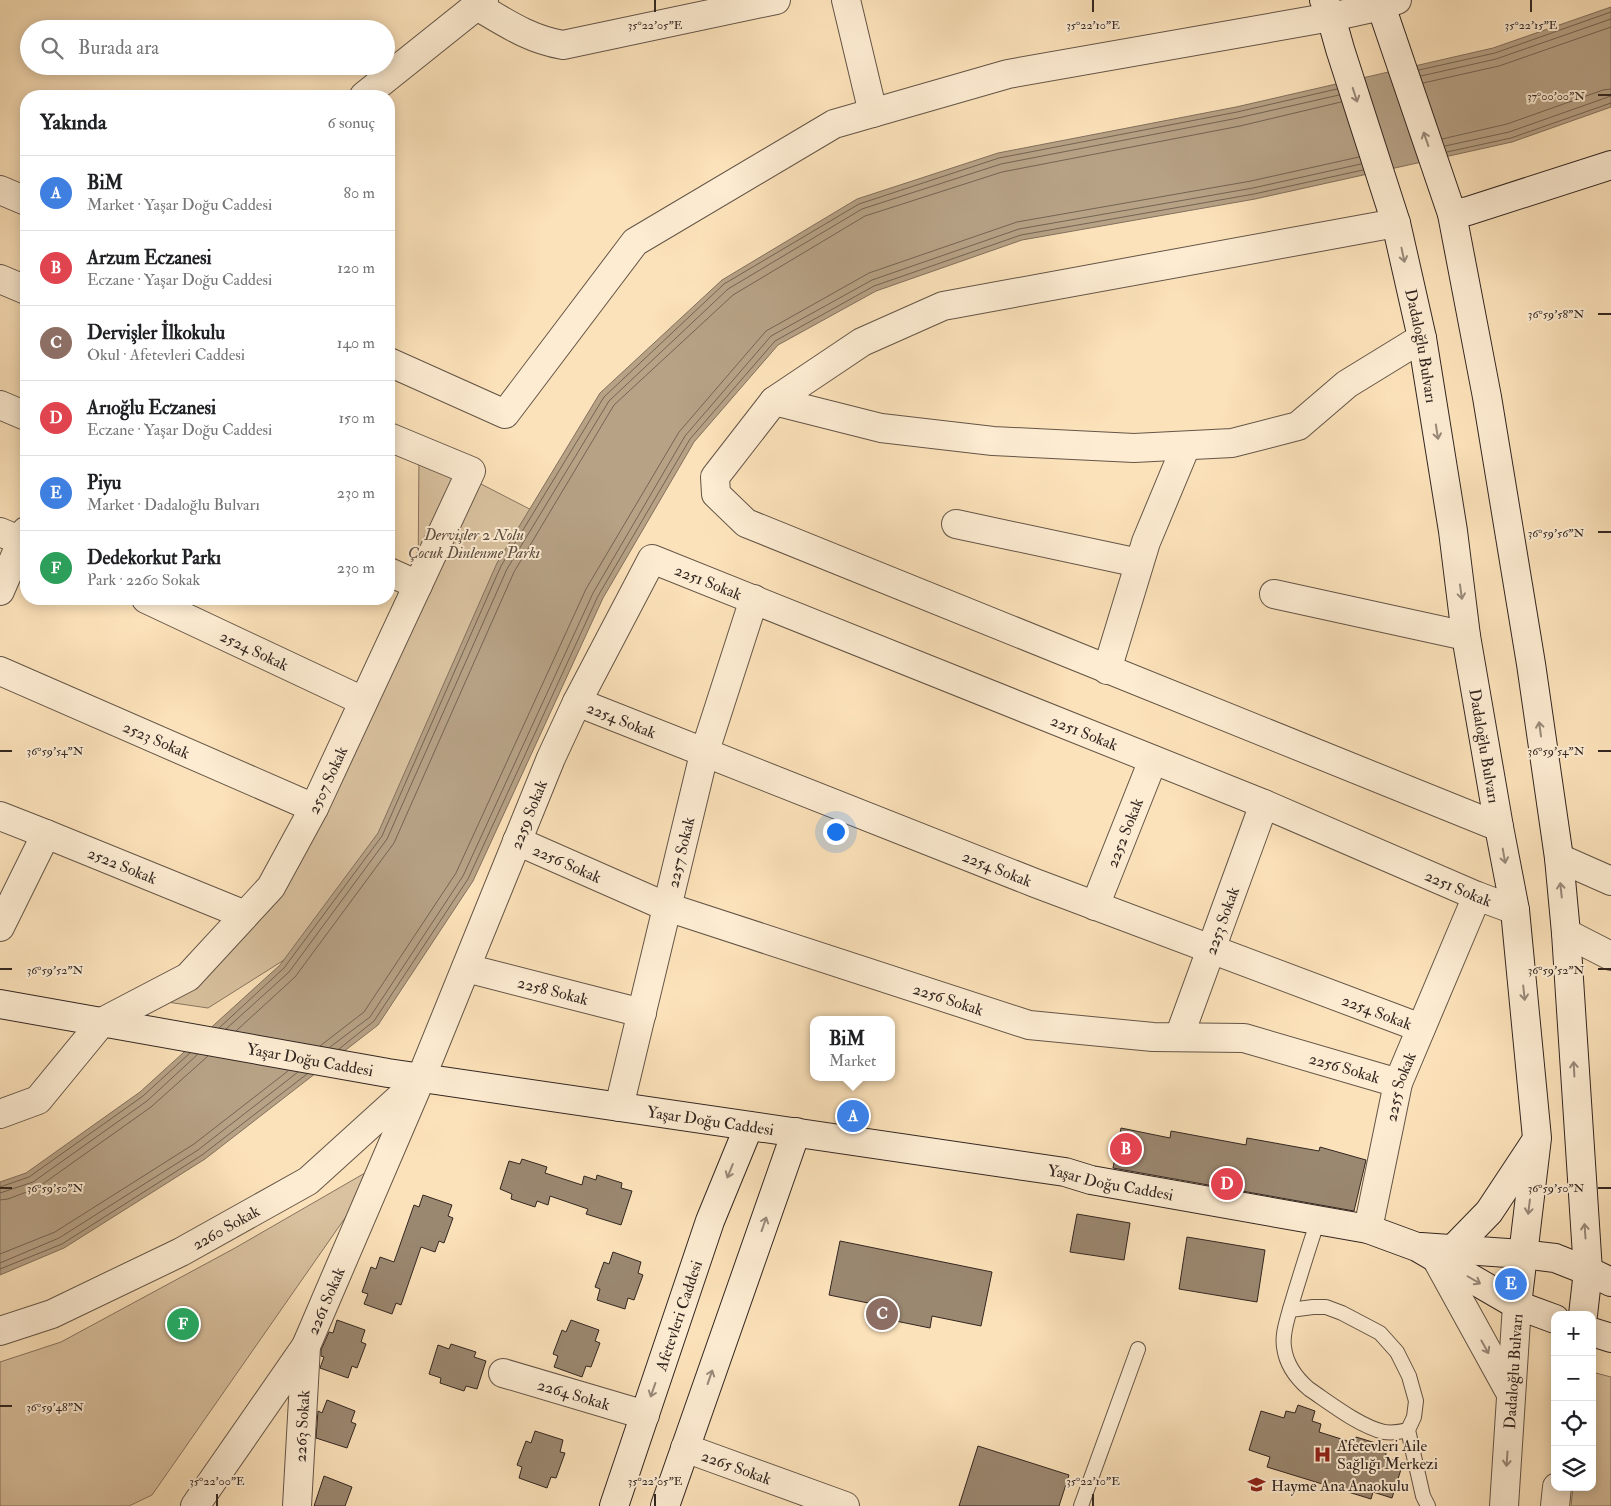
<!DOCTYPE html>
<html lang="tr">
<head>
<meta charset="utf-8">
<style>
	:root { --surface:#fff; --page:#f6f6f6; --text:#202124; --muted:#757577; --line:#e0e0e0; --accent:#8f2418 }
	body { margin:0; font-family:"IM FELL Double Pica",serif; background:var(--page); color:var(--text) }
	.controls { position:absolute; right:15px; bottom:15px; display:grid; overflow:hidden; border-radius:10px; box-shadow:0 2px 12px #0003 }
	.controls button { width:45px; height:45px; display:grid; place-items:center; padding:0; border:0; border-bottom:1px solid var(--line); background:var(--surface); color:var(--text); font:25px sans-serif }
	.you { position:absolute; left:835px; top:831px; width:18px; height:18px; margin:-12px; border:4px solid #fff; border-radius:50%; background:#1a73e8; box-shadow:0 0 0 8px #1a73e833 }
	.badge { display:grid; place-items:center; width:32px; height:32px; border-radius:50%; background:var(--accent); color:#fff; font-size:16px; font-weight:700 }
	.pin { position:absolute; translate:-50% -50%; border:2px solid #fff; box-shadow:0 1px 5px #0006 }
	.popup { position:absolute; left:810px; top:1016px; width:85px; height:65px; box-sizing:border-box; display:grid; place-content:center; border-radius:10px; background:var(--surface); filter:drop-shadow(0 1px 4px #0005); font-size:16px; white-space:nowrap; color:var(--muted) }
	.popup b { font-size:19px; color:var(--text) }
	.popup::after { content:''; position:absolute; left:50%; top:100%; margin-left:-10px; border:10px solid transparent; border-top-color:var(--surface) }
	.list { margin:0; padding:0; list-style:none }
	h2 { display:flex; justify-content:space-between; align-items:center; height:65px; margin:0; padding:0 20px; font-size:21px }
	h2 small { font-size:16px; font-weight:400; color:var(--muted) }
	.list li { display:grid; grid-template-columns:32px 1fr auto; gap:15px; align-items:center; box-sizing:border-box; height:75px; padding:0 20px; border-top:1px solid var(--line) }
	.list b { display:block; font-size:19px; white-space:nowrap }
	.list p { margin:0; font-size:16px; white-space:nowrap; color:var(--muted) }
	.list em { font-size:16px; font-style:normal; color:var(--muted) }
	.icon { flex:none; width:28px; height:28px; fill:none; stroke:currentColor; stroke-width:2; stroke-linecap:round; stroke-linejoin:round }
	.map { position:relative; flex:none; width:1611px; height:1506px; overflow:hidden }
	.search { position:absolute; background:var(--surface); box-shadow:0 2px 12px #0003; left:20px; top:20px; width:375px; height:55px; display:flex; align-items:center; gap:12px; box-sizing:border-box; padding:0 18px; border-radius:28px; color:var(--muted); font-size:19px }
	.panel { position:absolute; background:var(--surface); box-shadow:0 2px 12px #0003; left:20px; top:90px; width:375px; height:515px; border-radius:20px }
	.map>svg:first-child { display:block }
</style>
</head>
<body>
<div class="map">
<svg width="1611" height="1506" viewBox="0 0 1611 1506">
	<rect width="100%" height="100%" fill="#fce2ba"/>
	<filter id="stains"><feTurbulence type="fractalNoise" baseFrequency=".004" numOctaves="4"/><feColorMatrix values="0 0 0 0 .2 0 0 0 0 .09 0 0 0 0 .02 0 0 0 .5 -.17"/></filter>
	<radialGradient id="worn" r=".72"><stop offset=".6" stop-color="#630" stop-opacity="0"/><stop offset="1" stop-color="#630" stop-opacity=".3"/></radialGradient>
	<g fill="#dac2a0" stroke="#867460">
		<polygon points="419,452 547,518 428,775 319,938 208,1008 167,1002 261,898 418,585"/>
		<polygon points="384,1162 152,1495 129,1506 0,1506 0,1362 61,1342 235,1248"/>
		<polygon points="1592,1372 1611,1377 1611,1506 1571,1506 1573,1487 1592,1487"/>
	</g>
	<polygon fill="#b7a286" stroke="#82705e" points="1611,7 1611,107 1512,142 1255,199 1022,240 876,291 778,345 694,442 603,598 473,881 378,1025 205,1159 64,1248 0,1275 0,1182 26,1173 140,1092 280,965 378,833 497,563 600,393 722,280 857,199 998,153 1236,107 1493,48"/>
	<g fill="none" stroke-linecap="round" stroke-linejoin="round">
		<g stroke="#746454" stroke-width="1">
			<polyline points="1419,70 1495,53 1611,12"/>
			<polyline points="1421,76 1496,59 1611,19"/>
			<polyline points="1423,83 1499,66 1611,27"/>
			<polyline points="1442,139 1507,124 1603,90 1611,89"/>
			<polyline points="1445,146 1509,132 1611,96"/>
			<polyline points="1447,152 1511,138 1611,103"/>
			<polyline points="219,1028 284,968 382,836 501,566 604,397 724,284 859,204 999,158 1237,112 1337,89"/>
			<polyline points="226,1029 289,972 387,839 507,569 609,401 728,289 862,209 1001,164 1238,118 1339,95"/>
			<polyline points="236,1031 295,977 394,843 514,572 614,405 733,295 865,216 1002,172 1240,126 1341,102"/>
			<polyline points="320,1046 364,1012 456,873 586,589 679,432 766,331 869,273 1017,222 1251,181 1359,157"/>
			<polyline points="330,1047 370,1017 463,876 593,593 685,436 771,336 872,280 1019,229 1253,188 1361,164"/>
			<polyline points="339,1049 374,1021 468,879 598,596 690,439 775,341 874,286 1021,235 1254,194 1363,170"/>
			<polyline points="0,1187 29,1177 143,1096 190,1053"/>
			<polyline points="0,1193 33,1182 147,1101 198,1054"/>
			<polyline points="0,1200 8,1199 37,1188 151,1107 208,1056"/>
			<polyline points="0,1254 55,1232 194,1144 288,1071"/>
			<polyline points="0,1263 59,1238 198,1150 298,1072"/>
			<polyline points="0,1269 62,1244 202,1155 307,1074"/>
		</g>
	</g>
	<g fill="#9b8871" stroke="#322621">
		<polygon points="1121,1128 1170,1138 1171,1131 1246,1145 1247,1138 1319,1151 1320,1147 1366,1160 1354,1211 1113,1168"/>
		<polygon points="522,1159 547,1167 545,1173 582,1185 584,1176 596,1180 597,1175 622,1183 621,1188 632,1191 621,1225 586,1214 588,1209 550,1196 548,1205 537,1201 535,1207 511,1199 512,1194 500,1189 509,1161 520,1164"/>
		<polygon points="423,1195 452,1205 448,1216 453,1218 444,1243 439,1241 435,1252 421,1247 401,1305 396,1303 392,1314 364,1304 368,1294 362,1292 371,1267 376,1269 380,1257 394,1262 414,1205 419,1207"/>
		<polygon points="1077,1214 1130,1223 1124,1260 1070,1252"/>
		<polygon points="1187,1237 1265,1250 1257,1302 1179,1289"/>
		<polygon points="840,1241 992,1272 981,1326 932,1316 930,1328 876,1317 878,1305 829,1295"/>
		<polygon points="613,1252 641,1262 638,1273 643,1275 634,1300 628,1298 625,1309 597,1300 600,1289 595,1287 604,1262 609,1264"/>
		<polygon points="337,1320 365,1330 361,1342 366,1344 357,1368 352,1366 348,1378 320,1368 324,1357 321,1356 321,1350 329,1332 333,1333"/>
		<polygon points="571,1320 599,1330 595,1341 600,1343 591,1367 586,1366 582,1377 554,1367 558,1356 553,1354 562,1330 566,1332"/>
		<polygon points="451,1344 476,1352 474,1357 486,1361 477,1389 466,1386 464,1391 440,1383 441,1378 429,1374 438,1345 449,1349"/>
		<polygon points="327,1400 355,1411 351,1422 356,1424 347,1448 316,1438 318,1411 322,1413"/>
		<polygon points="1298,1405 1315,1411 1312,1421 1321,1424 1319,1432 1354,1443 1356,1437 1379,1444 1378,1447 1387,1450 1385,1457 1403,1463 1392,1498 1373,1492 1371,1499 1267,1467 1270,1457 1249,1450 1261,1411 1284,1418 1286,1411 1295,1413"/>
		<polygon points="535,1431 563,1440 560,1452 565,1453 556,1478 551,1477 547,1488 519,1478 522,1467 517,1465 526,1441 531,1443"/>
		<polygon points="978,1446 1069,1475 1059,1506 959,1506"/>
		<polygon points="324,1476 352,1487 345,1506 314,1506"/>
	</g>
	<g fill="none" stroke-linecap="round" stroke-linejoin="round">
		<defs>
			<g id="service">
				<path d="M 1318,1220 C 1308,1250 1299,1279 1290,1309 C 1287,1321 1282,1334 1284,1347 C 1286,1364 1295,1377 1309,1389 C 1330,1403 1359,1426 1384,1432 C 1392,1433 1400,1432 1408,1430"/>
				<polyline points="1290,1310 1313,1307 1326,1307 1342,1313 1380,1333 1397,1352 1409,1376 1416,1401 1414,1417 1408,1430 1423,1496 1428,1506"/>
				<polyline points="1081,1506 1138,1349"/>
			</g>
			<g id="minor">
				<polyline points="846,0 873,113"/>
				<path d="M 477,6 C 506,23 529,39 563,45 L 776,0"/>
				<polyline points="364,96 484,0"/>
				<polyline points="0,190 26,201"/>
				<polyline points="1396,223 943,306 862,342 774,401 715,477 716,494 746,523 1499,827"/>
				<polyline points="0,279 26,290"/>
				<polyline points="389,362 505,414 635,242 834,124 1008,74 1331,17 1381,6 1397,0"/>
				<polyline points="774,401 881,428 993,441 1134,448 1232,443 1298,426 1347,384 1422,338"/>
				<polyline points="0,405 26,416"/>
				<polyline points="956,524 1139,563"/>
				<polyline points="0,532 26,543"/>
				<polyline points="389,572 418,585"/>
				<polyline points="0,591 26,531"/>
				<polyline points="1274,594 1466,636"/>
				<path id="s1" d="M 146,599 L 363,701"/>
				<polyline points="1107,670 1146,542 1186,446"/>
				<path id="s2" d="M 0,671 L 314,808"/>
				<path id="s3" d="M 577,702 L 1035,883 L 1421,1028"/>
				<path id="s4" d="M 0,816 L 46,834 L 245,915"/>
				<path id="s5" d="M 517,841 L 667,907 L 1029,1025 L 1153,1037 L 1244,1038 L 1398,1083"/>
				<path id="s6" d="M 1095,906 L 1153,760"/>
				<polyline points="0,927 46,834"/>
				<polyline points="1566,933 1611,956"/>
				<path id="s7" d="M 466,968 L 642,1013"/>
				<path id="s8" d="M 1179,1037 L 1264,804"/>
				<path id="s9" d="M 619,1107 L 704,754 L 754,599"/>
				<path id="s10" d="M 0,1114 L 38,1100 L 102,1022 L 188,977 L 271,887 L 314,808 L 471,471 L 389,437"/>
				<path id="s11" d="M 1368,1229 L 1398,1083 L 1477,896"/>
				<path id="s12" d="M 0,1331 L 52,1314 L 181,1252 L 308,1181 L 415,1084"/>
				<path id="s13" d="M 503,1373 L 645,1415"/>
				<path id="s14" d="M 685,1448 L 845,1506"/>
				<path id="s15" d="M 195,1506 L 306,1346 L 421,1078 L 551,758 L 577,702 L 652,559 L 1264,804 L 1477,896 L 1515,910"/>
				<path id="s16" d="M 297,1506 L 306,1346"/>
			</g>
			<g id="tertiary">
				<polyline points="1559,858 1611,881"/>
				<polyline points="1436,1258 1511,1394"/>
				<path id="s17" d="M 1504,1506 L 1517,1305"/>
				<polyline points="1555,1506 1557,1487"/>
			</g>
			<g id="secondary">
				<path id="s18" d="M 1324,0 L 1331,17 L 1340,49 L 1396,223 L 1422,338 L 1453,531 L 1466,636 L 1499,827 L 1515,910 L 1537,1138 L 1517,1305"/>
				<polyline points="1379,0 1452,214 1487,397 1531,664 1559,858 1566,933 1588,1271 1583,1315"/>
				<polyline points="1452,214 1468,211 1611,165"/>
				<path id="s19" d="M 0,1004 L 388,1073 L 1065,1172 L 1091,1180 L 1368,1229 L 1417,1247 L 1517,1305 L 1555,1319"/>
				<polyline points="1421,1247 1522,1254 1555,1258 1588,1271 1611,1282"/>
				<polyline points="1453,1249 1489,1212 1534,1144"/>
				<polyline points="1592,1332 1611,1338"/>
				<path id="s20" d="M 614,1506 L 710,1221 L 749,1126"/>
				<polyline points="665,1506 796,1132"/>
			</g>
		</defs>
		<use href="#service" stroke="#645547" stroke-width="16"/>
		<use href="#minor" stroke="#645547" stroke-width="30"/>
		<use href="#tertiary" stroke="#645547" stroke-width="30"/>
		<use href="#secondary" stroke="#322621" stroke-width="30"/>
		<use href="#service" stroke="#fdecd2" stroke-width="14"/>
		<use href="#minor" stroke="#fdecd2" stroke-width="28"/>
		<use href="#tertiary" stroke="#fdecd2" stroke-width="28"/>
		<use href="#secondary" stroke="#fdecd2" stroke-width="28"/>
	</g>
	<defs><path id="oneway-shaft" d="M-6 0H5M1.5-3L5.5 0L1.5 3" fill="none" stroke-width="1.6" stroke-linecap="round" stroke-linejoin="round" transform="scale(1.25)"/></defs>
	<g stroke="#98897a">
		<use href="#oneway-shaft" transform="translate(1355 95) rotate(72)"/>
		<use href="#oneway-shaft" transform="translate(1426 139) rotate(-109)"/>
		<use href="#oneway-shaft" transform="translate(1403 255) rotate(78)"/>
		<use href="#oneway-shaft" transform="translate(1437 432) rotate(81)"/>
		<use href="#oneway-shaft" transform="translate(1461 592) rotate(82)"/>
		<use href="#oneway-shaft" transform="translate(1540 729) rotate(-98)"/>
		<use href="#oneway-shaft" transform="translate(1504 856) rotate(80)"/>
		<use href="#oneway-shaft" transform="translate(1561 890) rotate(-96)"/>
		<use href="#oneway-shaft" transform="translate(1524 993) rotate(84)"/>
		<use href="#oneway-shaft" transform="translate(1574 1069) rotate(-93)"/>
		<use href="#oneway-shaft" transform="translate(730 1171) rotate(112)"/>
		<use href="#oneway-shaft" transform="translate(1529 1207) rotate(97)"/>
		<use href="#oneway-shaft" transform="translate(764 1224) rotate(-71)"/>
		<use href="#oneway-shaft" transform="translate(1585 1231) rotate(-94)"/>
		<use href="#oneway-shaft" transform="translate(1474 1280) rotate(30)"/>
		<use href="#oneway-shaft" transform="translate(1485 1347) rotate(61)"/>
		<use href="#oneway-shaft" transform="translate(710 1377) rotate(-71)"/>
		<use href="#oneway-shaft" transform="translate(653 1390) rotate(109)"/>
		<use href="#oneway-shaft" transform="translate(1507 1459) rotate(94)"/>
	</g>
	<path fill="none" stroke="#322621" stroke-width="2" d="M 655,0 L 655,12M 1093,0 L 1093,12M 1531,0 L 1531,12M 1598,95 L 1611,95M 1598,314 L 1611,314M 1598,532 L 1611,532M 0,751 L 12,751M 1598,751 L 1611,751M 0,969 L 12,969M 1598,969 L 1611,969M 0,1188 L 12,1188M 1598,1188 L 1611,1188M 0,1406 L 12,1406M 217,1494 L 217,1506M 655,1494 L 655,1506M 1093,1494 L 1093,1506"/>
	<defs>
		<symbol id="hospital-bare" viewBox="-9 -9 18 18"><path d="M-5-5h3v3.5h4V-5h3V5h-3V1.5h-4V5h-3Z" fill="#8f2418" stroke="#fdecd2" stroke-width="2.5" paint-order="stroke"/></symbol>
		<symbol id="school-bare" viewBox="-9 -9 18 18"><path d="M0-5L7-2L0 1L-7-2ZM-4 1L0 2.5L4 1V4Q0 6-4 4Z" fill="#8f2418" stroke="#fdecd2" stroke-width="2.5" paint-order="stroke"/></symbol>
	</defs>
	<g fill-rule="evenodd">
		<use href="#hospital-bare" x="1310" y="1442" width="25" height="25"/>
		<use href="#school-bare" x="1244" y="1472" width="25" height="25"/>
	</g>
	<g text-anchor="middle" stroke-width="4" stroke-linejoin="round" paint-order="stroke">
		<g font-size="16" fill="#322621" stroke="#fdecd2">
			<text dy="6" stroke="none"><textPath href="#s18" startOffset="360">Dadaloğlu Bulvarı</textPath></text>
			<text dy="6" stroke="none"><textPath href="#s15" startOffset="1116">2251 Sokak</textPath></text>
			<text dy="6" stroke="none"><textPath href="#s1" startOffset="120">2524 Sokak</textPath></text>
			<text dy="6" stroke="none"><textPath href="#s3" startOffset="48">2254 Sokak</textPath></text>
			<text dy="6" stroke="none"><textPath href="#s15" startOffset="1521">2251 Sokak</textPath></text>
			<text dy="6" stroke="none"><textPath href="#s2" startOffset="171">2523 Sokak</textPath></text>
			<text dy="6" stroke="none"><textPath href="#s18" startOffset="765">Dadaloğlu Bulvarı</textPath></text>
			<text dy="6" stroke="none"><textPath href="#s10" startOffset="482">2507 Sokak</textPath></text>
			<text dy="6" stroke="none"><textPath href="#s15" startOffset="771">2259 Sokak</textPath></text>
			<text dy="6" stroke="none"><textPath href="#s6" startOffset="79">2252 Sokak</textPath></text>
			<text dy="6" stroke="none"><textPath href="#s9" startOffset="262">2257 Sokak</textPath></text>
			<text dy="6" stroke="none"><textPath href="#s5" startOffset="55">2256 Sokak</textPath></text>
			<text dy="6" stroke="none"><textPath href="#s4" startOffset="132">2522 Sokak</textPath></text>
			<text dy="6" stroke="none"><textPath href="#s3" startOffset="452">2254 Sokak</textPath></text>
			<text dy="6" stroke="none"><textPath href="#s15" startOffset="1926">2251 Sokak</textPath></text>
			<text dy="6" stroke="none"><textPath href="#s8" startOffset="124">2253 Sokak</textPath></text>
			<text dy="6" stroke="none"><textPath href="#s7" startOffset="90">2258 Sokak</textPath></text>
			<text dy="6" stroke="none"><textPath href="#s5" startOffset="460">2256 Sokak</textPath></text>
			<text dy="6" stroke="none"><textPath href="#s3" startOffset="858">2254 Sokak</textPath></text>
			<text dy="6" stroke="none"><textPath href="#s19" startOffset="315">Yaşar Doğu Caddesi</textPath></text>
			<text dy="6" stroke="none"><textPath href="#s5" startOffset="865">2256 Sokak</textPath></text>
			<text dy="6" stroke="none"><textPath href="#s11" startOffset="146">2255 Sokak</textPath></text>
			<text dy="6" stroke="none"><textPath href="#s19" startOffset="720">Yaşar Doğu Caddesi</textPath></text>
			<text dy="6" stroke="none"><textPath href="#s19" startOffset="1125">Yaşar Doğu Caddesi</textPath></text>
			<text dy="6" stroke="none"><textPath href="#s12" startOffset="249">2260 Sokak</textPath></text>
			<text dy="6" stroke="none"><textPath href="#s15" startOffset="244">2261 Sokak</textPath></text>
			<text dy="6" stroke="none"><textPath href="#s20" startOffset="201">Afetevleri Caddesi</textPath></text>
			<text dy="6" stroke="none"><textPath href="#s17" startOffset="135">Dadaloğlu Bulvarı</textPath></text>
			<text dy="6" stroke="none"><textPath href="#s13" startOffset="74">2264 Sokak</textPath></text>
			<text dy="6" stroke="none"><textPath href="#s16" startOffset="80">2263 Sokak</textPath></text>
			<text dy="6" stroke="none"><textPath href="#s14" startOffset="55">2265 Sokak</textPath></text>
		</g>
		<g font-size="16" font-style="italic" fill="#5c4d41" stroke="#fdecd2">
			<text x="474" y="540">Dervişler 2 Nolu<tspan x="474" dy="18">Çocuk Dinlenme Parkı</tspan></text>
		</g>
		<g font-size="16" fill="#322621" stroke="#fdecd2" text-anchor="start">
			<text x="1337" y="1451">Afetevleri Aile<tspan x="1337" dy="18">Sağlığı Merkezi</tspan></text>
			<text x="1271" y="1491">Hayme Ana Anaokulu</text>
		</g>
	</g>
	<g font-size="12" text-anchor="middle" fill="#322621" stroke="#fdecd2" stroke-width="4" stroke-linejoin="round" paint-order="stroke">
		<text x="655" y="29">35°22'05"E</text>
		<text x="1093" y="29">35°22'10"E</text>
		<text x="1531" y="29">35°22'15"E</text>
		<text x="1556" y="100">37°00'00"N</text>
		<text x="1556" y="318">36°59'58"N</text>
		<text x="1556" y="537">36°59'56"N</text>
		<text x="55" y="755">36°59'54"N</text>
		<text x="1556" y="755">36°59'54"N</text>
		<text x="55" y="974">36°59'52"N</text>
		<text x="1556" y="974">36°59'52"N</text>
		<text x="55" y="1192">36°59'50"N</text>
		<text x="1556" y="1192">36°59'50"N</text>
		<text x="55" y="1411">36°59'48"N</text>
		<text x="217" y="1485">35°22'00"E</text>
		<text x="655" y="1485">35°22'05"E</text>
		<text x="1093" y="1485">35°22'10"E</text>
	</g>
	<rect width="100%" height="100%" filter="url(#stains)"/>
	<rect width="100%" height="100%" fill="url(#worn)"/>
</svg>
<div class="controls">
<button>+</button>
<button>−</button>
<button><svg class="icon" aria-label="locate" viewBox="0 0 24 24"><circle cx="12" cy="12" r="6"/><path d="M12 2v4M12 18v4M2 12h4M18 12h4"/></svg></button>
<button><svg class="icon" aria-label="layers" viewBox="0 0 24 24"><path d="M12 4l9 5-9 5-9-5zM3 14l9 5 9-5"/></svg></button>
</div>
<div class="you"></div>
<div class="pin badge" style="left:853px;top:1116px;background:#3f7fe0">A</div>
<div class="popup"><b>BiM</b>Market</div>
<div class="pin badge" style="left:1126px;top:1149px;background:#e0444e">B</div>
<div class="pin badge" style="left:882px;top:1314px;background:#8d6e63">C</div>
<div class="pin badge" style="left:1227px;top:1184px;background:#e0444e">D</div>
<div class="pin badge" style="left:1511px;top:1284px;background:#3f7fe0">E</div>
<div class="pin badge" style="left:183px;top:1324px;background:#2e9e5b">F</div>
<div class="search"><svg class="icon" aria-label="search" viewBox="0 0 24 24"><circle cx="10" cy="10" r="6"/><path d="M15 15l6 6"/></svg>Burada ara</div>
<section class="panel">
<h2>Yakında<small>6 sonuç</small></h2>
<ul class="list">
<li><span class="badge" style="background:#3f7fe0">A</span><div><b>BiM</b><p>Market · Yaşar Doğu Caddesi</p></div><em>80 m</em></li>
<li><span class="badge" style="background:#e0444e">B</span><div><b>Arzum Eczanesi</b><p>Eczane · Yaşar Doğu Caddesi</p></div><em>120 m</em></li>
<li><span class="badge" style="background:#8d6e63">C</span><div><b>Dervişler İlkokulu</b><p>Okul · Afetevleri Caddesi</p></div><em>140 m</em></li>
<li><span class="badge" style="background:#e0444e">D</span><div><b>Arıoğlu Eczanesi</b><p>Eczane · Yaşar Doğu Caddesi</p></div><em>150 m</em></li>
<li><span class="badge" style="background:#3f7fe0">E</span><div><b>Piyu</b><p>Market · Dadaloğlu Bulvarı</p></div><em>230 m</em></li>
<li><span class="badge" style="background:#2e9e5b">F</span><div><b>Dedekorkut Parkı</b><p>Park · 2260 Sokak</p></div><em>230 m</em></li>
</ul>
</section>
</div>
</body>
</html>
